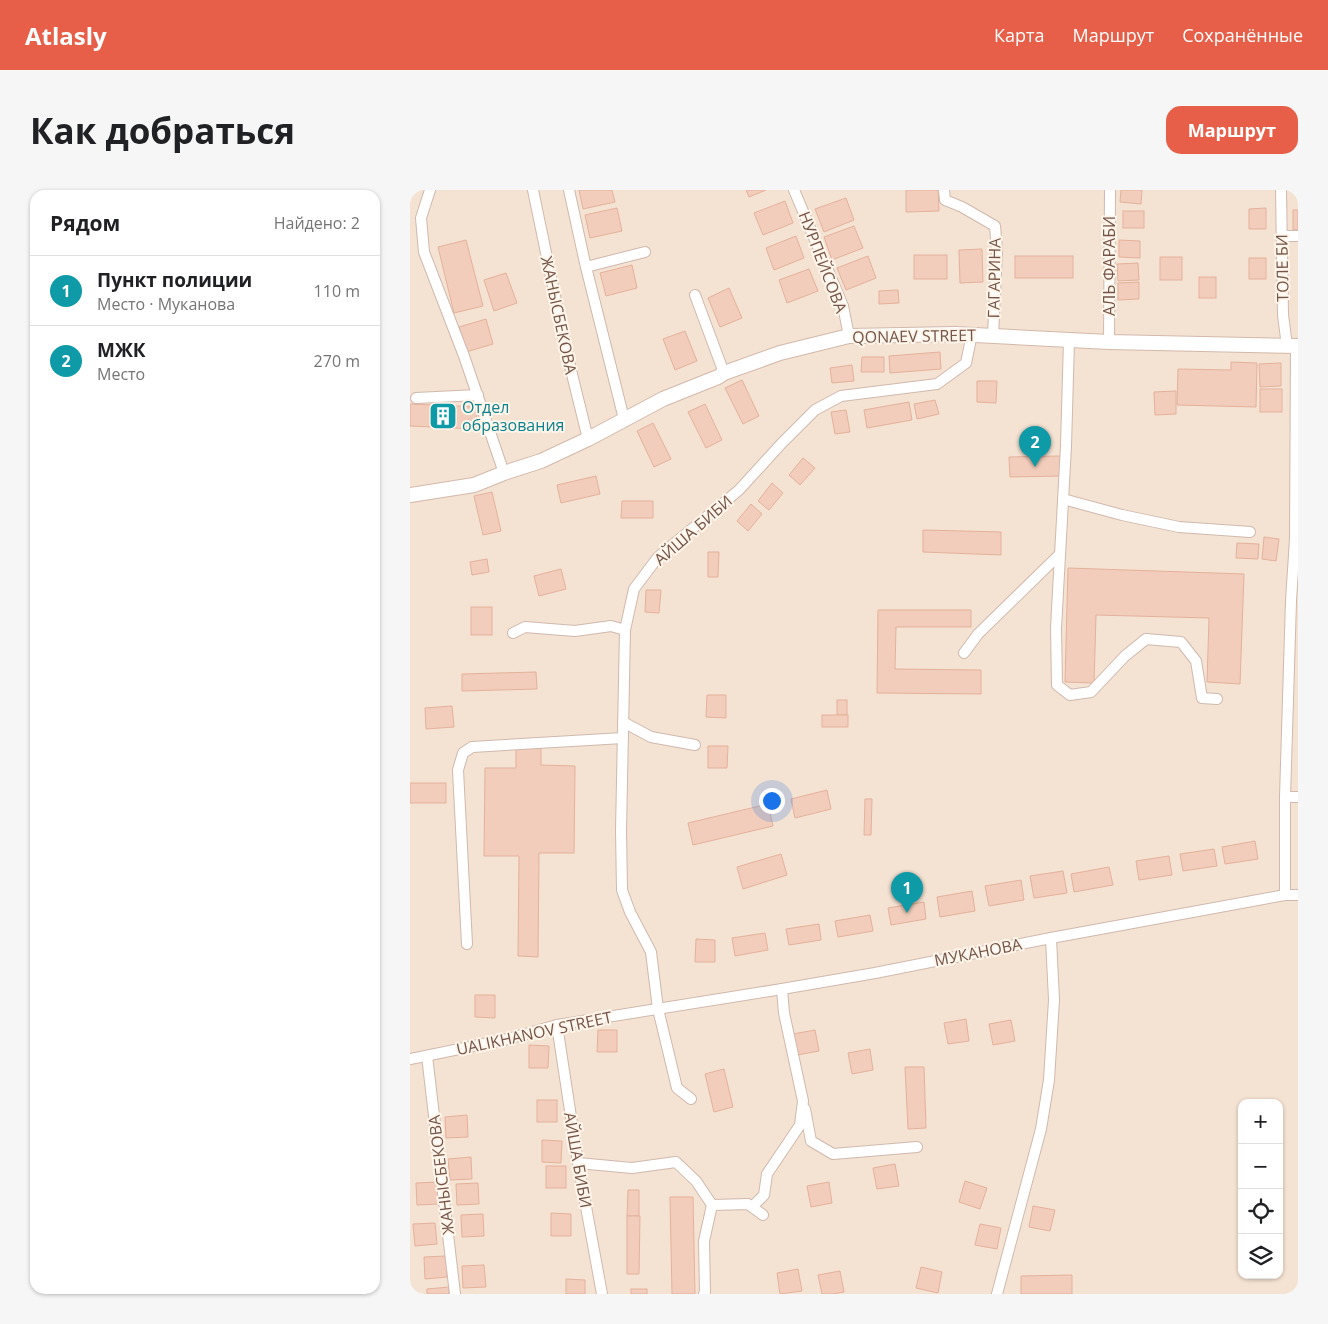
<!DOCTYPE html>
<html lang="ru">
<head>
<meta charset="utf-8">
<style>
	:root { --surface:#fff; --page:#f6f6f6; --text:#202124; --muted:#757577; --line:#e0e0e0; --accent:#e75f48 }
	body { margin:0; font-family:"Open Sans",sans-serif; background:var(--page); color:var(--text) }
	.controls { position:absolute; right:15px; bottom:15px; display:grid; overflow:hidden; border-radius:10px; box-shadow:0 1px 4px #0004 }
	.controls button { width:45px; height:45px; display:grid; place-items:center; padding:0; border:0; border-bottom:1px solid var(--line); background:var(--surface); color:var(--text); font:25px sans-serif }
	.you { position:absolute; left:361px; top:610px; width:18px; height:18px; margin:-12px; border:4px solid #fff; border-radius:50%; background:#1a73e8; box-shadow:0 0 0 8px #1a73e833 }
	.badge { display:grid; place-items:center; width:32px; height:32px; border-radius:50%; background:var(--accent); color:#fff; font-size:16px; font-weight:700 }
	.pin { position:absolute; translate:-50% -41px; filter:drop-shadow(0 1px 2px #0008) }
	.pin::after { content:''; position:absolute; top:26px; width:18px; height:15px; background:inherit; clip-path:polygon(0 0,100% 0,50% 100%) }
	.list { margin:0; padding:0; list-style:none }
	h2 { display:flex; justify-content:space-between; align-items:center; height:65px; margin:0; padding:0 20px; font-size:21px }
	h2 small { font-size:16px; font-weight:400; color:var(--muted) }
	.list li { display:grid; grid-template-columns:32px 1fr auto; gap:15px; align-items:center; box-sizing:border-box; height:70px; padding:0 20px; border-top:1px solid var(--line) }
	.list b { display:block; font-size:19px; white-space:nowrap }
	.list p { margin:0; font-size:16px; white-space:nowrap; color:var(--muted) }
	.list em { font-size:16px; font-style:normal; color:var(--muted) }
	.icon { flex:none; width:28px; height:28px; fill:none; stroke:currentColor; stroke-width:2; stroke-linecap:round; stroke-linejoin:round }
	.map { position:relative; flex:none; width:888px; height:1104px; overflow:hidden; border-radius:15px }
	header { display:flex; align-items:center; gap:30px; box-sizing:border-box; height:70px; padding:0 25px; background:var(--accent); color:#fff }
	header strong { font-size:24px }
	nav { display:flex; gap:28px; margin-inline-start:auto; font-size:18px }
	.intro { display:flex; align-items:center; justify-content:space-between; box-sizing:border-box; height:120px; padding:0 30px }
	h1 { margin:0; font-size:35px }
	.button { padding:12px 22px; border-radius:15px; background:var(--accent); color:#fff; font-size:18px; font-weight:700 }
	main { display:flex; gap:30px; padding:0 30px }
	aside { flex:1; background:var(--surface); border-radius:15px; box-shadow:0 1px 4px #0004 }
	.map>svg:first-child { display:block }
</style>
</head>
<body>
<header>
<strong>Atlasly</strong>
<nav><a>Карта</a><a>Маршрут</a><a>Сохранённые</a></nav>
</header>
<div class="intro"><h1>Как добраться</h1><a class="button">Маршрут</a></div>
<main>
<aside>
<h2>Рядом<small>Найдено: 2</small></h2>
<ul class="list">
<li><span class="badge" style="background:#0f9aa8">1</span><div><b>Пункт полиции</b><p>Место · Муканова</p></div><em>110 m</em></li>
<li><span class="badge" style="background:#0f9aa8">2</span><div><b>МЖК</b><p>Место</p></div><em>270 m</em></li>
</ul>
</aside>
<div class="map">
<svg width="888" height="1104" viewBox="0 0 888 1104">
	<rect width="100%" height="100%" fill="#fcf1e4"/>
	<path fill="#f4e2d2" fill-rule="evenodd" d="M 0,0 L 888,0 L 888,1104 L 0,1104 ZM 832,913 L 869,913 L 869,1085 L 832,1085 Z"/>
	<g fill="#f2cdbb" stroke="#e5b19b">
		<polygon points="169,0 202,0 205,12 173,19"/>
		<polygon points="336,0 356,0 339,7"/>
		<polygon points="496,0 528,0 529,21 496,22"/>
		<polygon points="711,0 732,0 731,14 710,12"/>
		<polygon points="436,8 444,30 414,42 405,19"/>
		<polygon points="375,11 383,33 353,45 344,23"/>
		<polygon points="207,18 212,41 180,48 175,25"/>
		<polygon points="856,18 856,39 839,39 839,19"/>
		<rect x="883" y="20" width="5" height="20"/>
		<rect x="713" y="21" width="21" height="17"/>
		<polygon points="444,36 453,58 422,70 414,47"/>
		<polygon points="386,46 394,68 364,80 356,58"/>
		<polygon points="56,50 73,116 44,123 28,57"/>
		<polygon points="709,50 730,51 730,68 709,67"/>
		<polygon points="572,59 573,92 550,93 549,60"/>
		<rect x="504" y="65" width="33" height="24"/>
		<polygon points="458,66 466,88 436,100 427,78"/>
		<rect x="605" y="66" width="58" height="22"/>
		<rect x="750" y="67" width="22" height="23"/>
		<rect x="839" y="68" width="17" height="21"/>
		<polygon points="728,73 729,90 708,91 707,74"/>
		<polygon points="222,75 227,98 196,106 190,83"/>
		<polygon points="399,79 408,101 377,113 369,90"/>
		<polygon points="96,83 107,113 84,121 74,90"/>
		<rect x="789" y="87" width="17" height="21"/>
		<polygon points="729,92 729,109 708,110 708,93"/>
		<polygon points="319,98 332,128 310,137 298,108"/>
		<polygon points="488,100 489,113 469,114 469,101"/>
		<polygon points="76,129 83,154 56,162 49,137"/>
		<polygon points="275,141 287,171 265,180 253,149"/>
		<polygon points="530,162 531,179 480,183 479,166"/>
		<polygon points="452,167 474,167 474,182 451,182"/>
		<polygon points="821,172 847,173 846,217 767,215 768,179 821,180"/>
		<polygon points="871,173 871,196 850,197 849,174"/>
		<polygon points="442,175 444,191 422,193 420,178"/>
		<polygon points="332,190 349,226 333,234 315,198"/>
		<polygon points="567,191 587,191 586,213 567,212"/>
		<rect x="850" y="199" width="22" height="23"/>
		<polygon points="766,201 766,224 745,225 744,202"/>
		<polygon points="525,210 529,224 507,229 504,214"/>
		<polygon points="499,212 502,230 457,238 454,220"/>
		<polygon points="0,214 67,217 66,239 0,236"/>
		<polygon points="295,214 312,250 296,258 278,222"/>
		<polygon points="436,220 440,242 425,244 421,222"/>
		<polygon points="243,233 261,269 244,277 227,241"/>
		<polygon points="650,266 651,286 600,287 599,267"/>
		<polygon points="393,268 405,278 390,295 379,285"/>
		<polygon points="186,286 190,304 151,313 147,295"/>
		<polygon points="362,293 373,303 359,320 348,311"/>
		<polygon points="82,302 91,341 73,345 64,306"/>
		<polygon points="212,311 243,311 243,328 211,328"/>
		<polygon points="341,314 352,324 338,341 327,331"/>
		<polygon points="513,340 591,342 591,365 513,362"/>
		<polygon points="854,347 869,349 866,371 852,369"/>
		<polygon points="827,353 849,354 848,369 826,368"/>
		<polygon points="298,362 309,362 308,387 298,387"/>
		<polygon points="77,369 79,382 62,385 60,372"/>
		<polygon points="658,378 834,384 830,494 797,492 799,428 686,425 684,493 655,492"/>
		<polygon points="151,379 156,399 129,406 124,386"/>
		<polygon points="236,400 251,400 249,423 235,422"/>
		<rect x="61" y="417" width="21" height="28"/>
		<polygon points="468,420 561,420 561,437 486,437 485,479 571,480 571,504 467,503"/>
		<polygon points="126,482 127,499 52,501 52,484"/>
		<polygon points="297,505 316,505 316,528 296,527"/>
		<rect x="427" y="510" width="10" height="15"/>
		<polygon points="42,516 44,537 16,539 15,518"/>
		<rect x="412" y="525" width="26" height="12"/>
		<polygon points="298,556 318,556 317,578 298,578"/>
		<polygon points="106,557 131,557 131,575 165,576 164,663 129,663 128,767 108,766 109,666 74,666 75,578 106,578"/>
		<rect x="0" y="593" width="36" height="20"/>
		<polygon points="417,600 421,619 385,628 381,609"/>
		<polygon points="455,609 462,609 461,645 454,645"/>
		<polygon points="358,614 363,636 283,655 278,633"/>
		<polygon points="845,651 848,669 815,674 812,657"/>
		<polygon points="804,659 807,676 773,681 770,664"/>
		<polygon points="371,664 377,685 333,699 327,677"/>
		<polygon points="759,666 762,685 729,690 726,671"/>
		<polygon points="699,677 703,695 664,702 661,684"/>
		<polygon points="653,681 657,703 624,708 620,686"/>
		<polygon points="611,690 614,710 579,716 575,696"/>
		<polygon points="562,701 565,721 530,727 527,707"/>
		<polygon points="514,712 516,729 481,735 478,718"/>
		<polygon points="460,725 463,741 428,747 425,731"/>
		<polygon points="409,734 411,750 379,755 376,739"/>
		<polygon points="355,743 358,760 325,766 322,748"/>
		<polygon points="286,749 305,750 305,772 285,772"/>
		<polygon points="65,805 85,805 85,828 65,827"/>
		<polygon points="556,829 559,851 538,854 534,833"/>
		<polygon points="601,830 605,851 583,855 579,834"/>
		<polygon points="188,840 207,840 207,862 187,862"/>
		<polygon points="405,840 409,861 387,865 383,844"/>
		<polygon points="119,855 139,856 138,878 119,878"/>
		<polygon points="460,859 463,880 442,884 438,863"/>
		<polygon points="495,877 514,877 516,938 498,939"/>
		<polygon points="314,879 323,917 304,922 295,884"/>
		<rect x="127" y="910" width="20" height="22"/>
		<polygon points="57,925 58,947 36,948 35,927"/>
		<polygon points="132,950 152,951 151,973 132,972"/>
		<polygon points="61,967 62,989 40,990 38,969"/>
		<polygon points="485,974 489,996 467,999 463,978"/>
		<rect x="136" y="976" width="20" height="22"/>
		<polygon points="555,991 577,998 570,1019 549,1012"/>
		<polygon points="28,992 29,1014 7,1015 6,993"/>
		<polygon points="419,992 422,1013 401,1017 397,996"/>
		<polygon points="68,993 69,1014 47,1015 46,994"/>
		<polygon points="218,1000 229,1000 229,1026 217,1026"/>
		<polygon points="260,1007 283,1007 285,1104 262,1104"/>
		<polygon points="623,1016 645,1020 640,1041 619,1037"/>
		<polygon points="141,1023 161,1024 161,1046 141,1046"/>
		<polygon points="73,1024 74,1046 52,1047 51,1025"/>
		<polygon points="217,1026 230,1026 229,1084 217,1084"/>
		<polygon points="25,1033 27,1054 5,1056 3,1034"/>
		<polygon points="570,1034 591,1038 587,1059 565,1055"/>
		<polygon points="36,1066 37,1087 15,1089 14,1067"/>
		<polygon points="74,1075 76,1097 53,1098 52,1076"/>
		<polygon points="511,1077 532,1082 528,1103 506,1098"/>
		<polygon points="388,1079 392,1101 370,1104 367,1083"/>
		<polygon points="430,1081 434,1102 423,1104 412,1104 408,1085"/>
		<polygon points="662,1085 662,1104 611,1104 611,1086"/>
		<polygon points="156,1089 175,1090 175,1104 156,1104"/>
		<polygon points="39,1097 39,1104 17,1104 17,1099"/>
		<rect x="221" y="1099" width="16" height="5"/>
	</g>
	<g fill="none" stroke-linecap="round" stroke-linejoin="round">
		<defs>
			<g id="street">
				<polyline points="20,0 11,28 14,62 54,166 94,283"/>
				<polyline points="123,0 157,164 178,249"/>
				<polyline points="159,0 175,73 214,229"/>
				<polyline points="384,0 433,116 439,146"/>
				<polyline points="534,0 535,10 552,17 585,36 587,61 583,146"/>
				<polyline points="871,0 873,125 877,156"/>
				<polyline points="872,46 888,46"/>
				<polyline points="176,77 235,62"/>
				<polyline points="285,105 314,183"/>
				<polyline points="659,150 656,256 646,438 647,495 660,505 681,502 715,466 736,449 771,452 786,471 792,508 807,509"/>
				<polyline points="699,152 700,0"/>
				<polyline points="6,208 68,205"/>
				<polyline points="653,309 712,325 769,337 840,342"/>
				<polyline points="103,443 115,437 165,441 201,436 215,440"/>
				<polyline points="554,463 568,444 650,364"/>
				<polyline points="213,532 241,547 285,555"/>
				<polyline points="875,607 888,607"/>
				<polyline points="875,705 875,607 881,411 885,349 886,156"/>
				<polyline points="57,754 48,580 53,563 62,557 213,548"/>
				<polyline points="147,835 168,973 192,1104"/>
				<polyline points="17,866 45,1104"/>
				<polyline points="0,869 98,849 147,835 372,799 465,783 641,748 875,705 888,705"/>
				<polyline points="281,909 267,898 248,819 241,762 220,722 212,700 211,641 215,440 224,399 248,367 329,300 371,254 405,220 431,206 527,194 556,173 562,144"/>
				<polyline points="395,919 401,951 423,964 507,957"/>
				<polyline points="168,973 222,978 266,972 286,991 302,1015"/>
				<polyline points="342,1017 354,1005 357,984 390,935 393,911 374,823 372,799"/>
				<polyline points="294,1104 295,1102 294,1051 302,1015 338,1014 353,1025"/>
				<polyline points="587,1104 631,939 639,890 644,810 641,748"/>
			</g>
			<polyline id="secondary" points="0,305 64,295 94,283 131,271 178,249 253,209 308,187 314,183 370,163 439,146 546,144 699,152 888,156"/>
		</defs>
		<use href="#street" stroke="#d0b9ad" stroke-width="12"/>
		<use href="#secondary" stroke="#d3b9aa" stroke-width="16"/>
		<use href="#street" stroke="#fff" stroke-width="10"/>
		<use href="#secondary" stroke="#fff" stroke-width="14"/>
	</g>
	<defs>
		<symbol id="building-square" viewBox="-11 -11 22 22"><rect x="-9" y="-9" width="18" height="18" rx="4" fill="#0f9aa8" stroke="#fff5ea"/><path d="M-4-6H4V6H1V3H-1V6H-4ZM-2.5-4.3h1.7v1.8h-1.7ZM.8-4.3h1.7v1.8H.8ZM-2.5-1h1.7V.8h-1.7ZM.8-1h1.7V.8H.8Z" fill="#fff"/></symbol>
	</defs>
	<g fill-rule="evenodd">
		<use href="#building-square" x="17" y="210" width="32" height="32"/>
	</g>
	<g text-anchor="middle" stroke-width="4" stroke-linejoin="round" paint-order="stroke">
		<g font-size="16" fill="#755549" stroke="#fff5ea">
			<text transform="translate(413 72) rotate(69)" y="6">НУРПЕЙСОВА</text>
			<text transform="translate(699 76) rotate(-90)" y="6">АЛЬ ФАРАБИ</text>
			<text transform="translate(872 78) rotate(-91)" y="6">ТОЛЕ БИ</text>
			<text transform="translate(584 88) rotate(-89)" y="6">ГАГАРИНА</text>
			<text transform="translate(149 125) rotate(78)" y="6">ЖАНЫСБЕКОВА</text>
			<text transform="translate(504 146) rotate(-1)" y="6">QONAEV STREET</text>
			<text transform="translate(283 340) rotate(-41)" y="6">АЙША БИБИ</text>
			<text transform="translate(568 762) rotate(-11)" y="6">МУКАНОВА</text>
			<text transform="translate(124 843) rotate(-12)" y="6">UALIKHANOV STREET</text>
			<text transform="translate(168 970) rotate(80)" y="6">АЙША БИБИ</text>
			<text transform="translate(31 985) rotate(-97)" y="6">ЖАНЫСБЕКОВА</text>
		</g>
		<g font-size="16" fill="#0d838f" stroke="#fff5ea" text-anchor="start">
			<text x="52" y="223">Отдел<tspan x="52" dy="18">образования</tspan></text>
		</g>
	</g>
</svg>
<div class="controls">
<button>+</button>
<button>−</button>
<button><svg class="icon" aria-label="locate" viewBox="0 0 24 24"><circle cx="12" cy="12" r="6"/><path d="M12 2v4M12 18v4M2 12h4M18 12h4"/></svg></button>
<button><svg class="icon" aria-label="layers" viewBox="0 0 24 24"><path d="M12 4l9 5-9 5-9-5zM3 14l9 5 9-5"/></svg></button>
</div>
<div class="you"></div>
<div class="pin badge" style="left:497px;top:723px;background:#0f9aa8">1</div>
<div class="pin badge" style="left:625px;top:277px;background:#0f9aa8">2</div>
</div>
</main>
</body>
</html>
